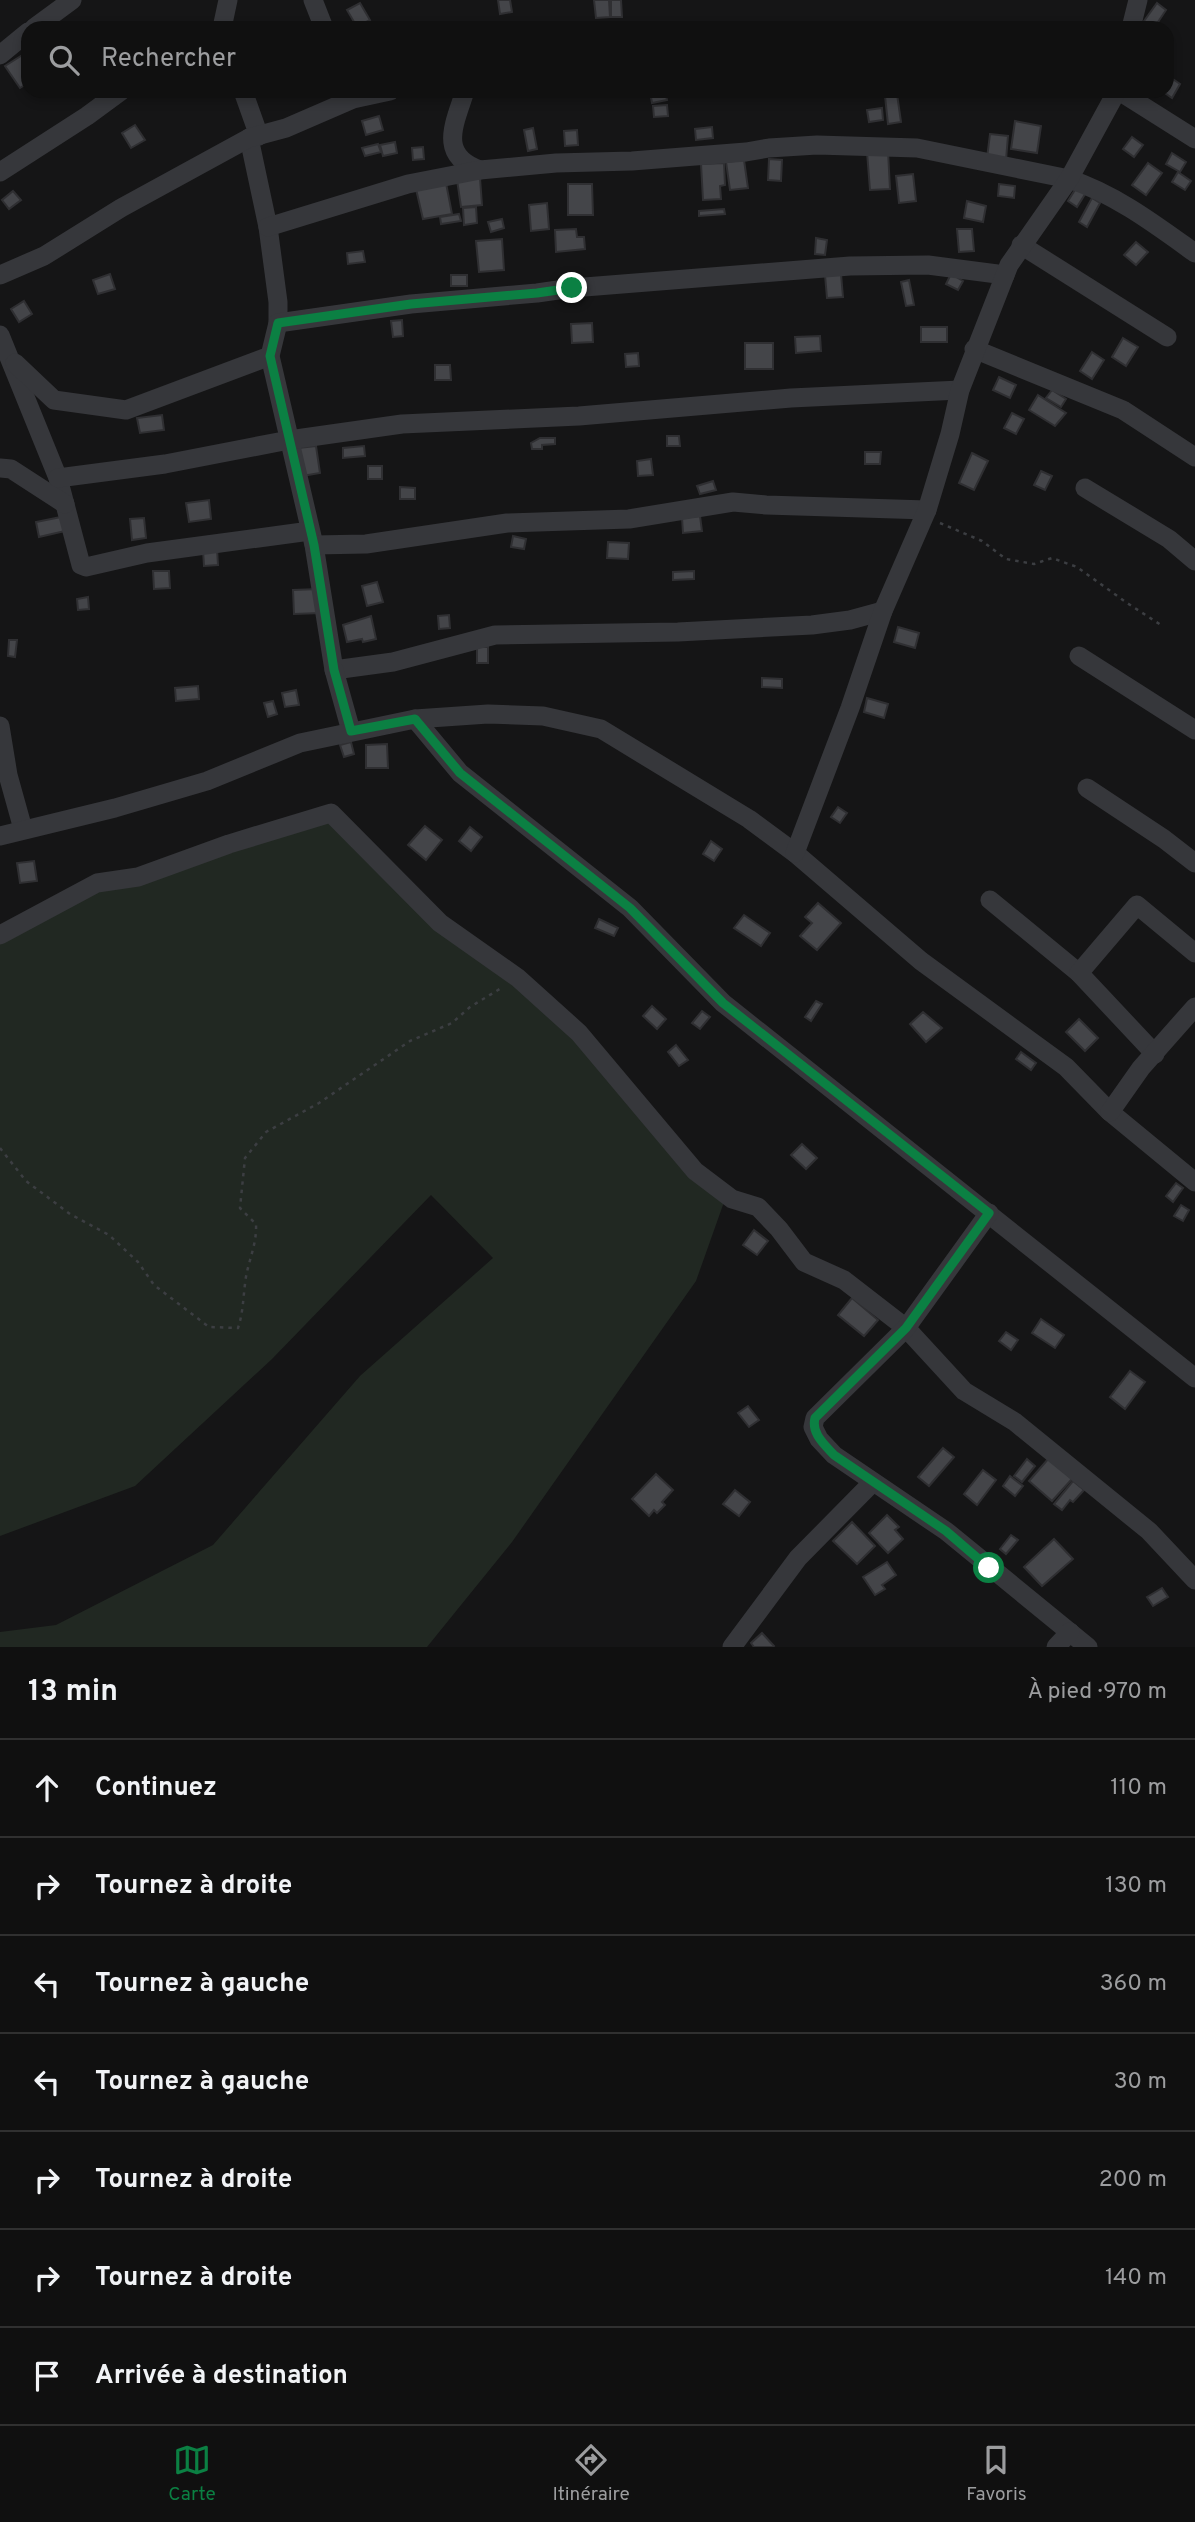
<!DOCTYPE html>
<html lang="fr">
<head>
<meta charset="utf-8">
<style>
	:root { --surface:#101010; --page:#1e1e1e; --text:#f1f3f6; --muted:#9c9d9f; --line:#303030; --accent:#0b8043 }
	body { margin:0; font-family:Overpass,sans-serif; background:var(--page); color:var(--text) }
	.stop { position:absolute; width:21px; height:21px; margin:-16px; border:5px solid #0b8043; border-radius:50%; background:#fff }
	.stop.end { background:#0b8043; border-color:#fff; box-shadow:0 2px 7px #0008 }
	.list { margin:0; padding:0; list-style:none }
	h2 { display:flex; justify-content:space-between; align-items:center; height:91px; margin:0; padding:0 28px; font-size:30px }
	h2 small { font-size:23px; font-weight:400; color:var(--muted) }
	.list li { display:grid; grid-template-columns:46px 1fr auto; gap:21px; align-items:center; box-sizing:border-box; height:98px; padding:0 28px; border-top:2px solid var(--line) }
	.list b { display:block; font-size:26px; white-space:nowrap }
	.list em { font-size:23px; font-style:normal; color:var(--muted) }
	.icon { flex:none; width:38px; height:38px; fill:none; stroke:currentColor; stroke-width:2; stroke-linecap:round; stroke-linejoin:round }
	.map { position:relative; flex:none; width:1195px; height:1647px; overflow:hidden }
	.search { position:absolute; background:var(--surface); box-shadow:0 4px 10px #0003; left:21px; right:21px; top:21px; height:77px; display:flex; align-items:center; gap:18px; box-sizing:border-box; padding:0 24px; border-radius:21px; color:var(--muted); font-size:26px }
	.sheet { height:777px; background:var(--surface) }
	nav { display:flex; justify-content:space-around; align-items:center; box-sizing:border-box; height:98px; border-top:2px solid var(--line); background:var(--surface); font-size:19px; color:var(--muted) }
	nav a { display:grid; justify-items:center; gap:4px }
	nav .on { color:var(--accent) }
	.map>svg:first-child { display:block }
</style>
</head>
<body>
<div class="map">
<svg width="1195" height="1647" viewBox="0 0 1195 1647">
	<rect width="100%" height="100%" fill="#151516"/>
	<polygon fill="#212822" points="330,815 456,931 598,1047 705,1177 729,1188 696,1281 512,1542 427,1647 0,1647 0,1632 56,1625 213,1545 360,1376 493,1258 431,1195 272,1359 135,1486 0,1536 0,939 128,878"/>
	<g fill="#444549" stroke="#2f2f32" stroke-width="2">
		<polygon points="498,0 510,0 512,12 500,14"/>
		<polygon points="594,0 609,0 610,17 596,18"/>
		<polygon points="611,0 621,0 622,17 611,17"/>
		<polygon points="360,3 370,20 357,27 347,10"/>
		<polygon points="1157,3 1166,10 1154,28 1139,28"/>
		<polygon points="24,54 28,60 28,83 20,88 5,66"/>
		<polygon points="1170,77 1180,84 1172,98 1162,91 1167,91 1167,82"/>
		<polygon points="665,91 667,100 652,103 650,92"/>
		<polygon points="897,94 901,122 888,124 885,96"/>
		<polygon points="667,105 668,116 654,117 653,106"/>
		<polygon points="882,108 883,120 869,122 867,110"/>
		<polygon points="379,116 383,130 366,135 362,121"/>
		<polygon points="1015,121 1041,126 1037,153 1011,149"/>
		<polygon points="135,125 145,140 131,148 122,133"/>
		<polygon points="712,127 713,138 696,140 695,129"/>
		<polygon points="533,128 537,149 528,151 524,130"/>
		<polygon points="577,130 578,145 565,146 564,131"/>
		<polygon points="990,134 1008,136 1006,160 987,158"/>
		<polygon points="1132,137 1143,145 1134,157 1123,149"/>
		<polygon points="395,142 397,153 383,156 380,145"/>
		<polygon points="378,144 381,152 365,156 362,148"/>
		<polygon points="423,147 424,159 413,160 412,148"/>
		<polygon points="888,151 890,189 870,190 867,152"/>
		<polygon points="1172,153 1186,162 1180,172 1166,164"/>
		<polygon points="769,159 782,160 781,181 768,180"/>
		<polygon points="744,160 748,188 730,190 726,162"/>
		<polygon points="724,163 725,185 720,186 721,199 703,200 701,164"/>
		<polygon points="1148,163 1162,173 1146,195 1132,185"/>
		<polygon points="1178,172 1191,181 1185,190 1172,182"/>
		<polygon points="913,174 916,201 899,203 896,176"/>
		<polygon points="480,178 482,205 461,207 457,180"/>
		<polygon points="446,183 452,214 423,219 416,189"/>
		<polygon points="568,184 592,184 593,215 568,215"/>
		<polygon points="999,184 1015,186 1014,198 998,196"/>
		<polygon points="1078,185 1087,191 1077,207 1068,201"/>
		<polygon points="13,191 21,200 9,209 2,200"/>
		<polygon points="1092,198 1100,203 1087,227 1079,222"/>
		<polygon points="967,201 986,206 983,222 964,218"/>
		<polygon points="547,203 549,229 531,231 529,205"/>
		<polygon points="476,207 477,223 464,225 463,208"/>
		<polygon points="724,209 725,214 699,216 699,211"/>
		<polygon points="459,214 461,221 441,224 440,217"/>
		<polygon points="502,219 504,228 491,232 488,222"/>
		<polygon points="576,229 577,237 584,237 585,249 556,252 555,230"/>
		<polygon points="957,229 972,229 974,251 959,252"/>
		<polygon points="816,238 827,240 825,255 815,254"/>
		<polygon points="502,239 504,270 479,272 476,241"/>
		<polygon points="1136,242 1148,252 1136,265 1124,255"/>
		<polygon points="363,251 365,262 348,264 347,253"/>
		<polygon points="110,274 115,289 98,294 93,280"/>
		<polygon points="841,274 843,297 827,298 825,275"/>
		<polygon points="951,274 963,281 958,290 946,284"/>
		<rect x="451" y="275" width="16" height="11"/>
		<polygon points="909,280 914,305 906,306 901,282"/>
		<polygon points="24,301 32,314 19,322 11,309"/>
		<polygon points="402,320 403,336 393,337 391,321"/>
		<polygon points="592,323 593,342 572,343 571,324"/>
		<rect x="921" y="327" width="26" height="15"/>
		<polygon points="820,336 821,351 796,353 795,337"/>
		<polygon points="1123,338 1138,347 1126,366 1112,357"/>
		<rect x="745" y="343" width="28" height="26"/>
		<polygon points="1092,352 1104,360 1092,379 1080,371"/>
		<polygon points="638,353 639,366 626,367 625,354"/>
		<polygon points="435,365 450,365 451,380 435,380"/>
		<polygon points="999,377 1016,385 1010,398 993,390"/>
		<polygon points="1052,390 1066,399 1061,407 1046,398"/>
		<polygon points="1038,395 1066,413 1055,426 1029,410"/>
		<polygon points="1012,413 1024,419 1016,434 1004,428"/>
		<polygon points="162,415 164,430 140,433 137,418"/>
		<polygon points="667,436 679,436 680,446 667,446"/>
		<polygon points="540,438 555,438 555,444 542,445 542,449 532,449 531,443"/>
		<polygon points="316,446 320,473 302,476 298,448"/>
		<polygon points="364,446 365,456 343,458 343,448"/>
		<polygon points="865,452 881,452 880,464 865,464"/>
		<polygon points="972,453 988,461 974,490 959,483"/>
		<polygon points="651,459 653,475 638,476 637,461"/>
		<rect x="368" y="466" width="14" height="13"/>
		<polygon points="1041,471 1052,476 1045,490 1034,485"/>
		<polygon points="713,481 716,490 700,494 697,486"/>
		<polygon points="400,487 415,488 415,499 400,499"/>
		<polygon points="209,500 211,519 189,522 186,503"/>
		<polygon points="700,516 702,531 683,533 682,518"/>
		<polygon points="61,517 65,531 39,537 36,522"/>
		<polygon points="144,518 146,538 132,540 130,519"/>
		<polygon points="513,536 526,539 524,549 511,547"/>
		<polygon points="608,542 629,543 628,559 607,558"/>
		<polygon points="217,549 218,565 204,566 203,550"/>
		<polygon points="153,571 169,571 170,588 154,589"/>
		<polygon points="694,571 694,579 673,580 673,572"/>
		<polygon points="377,582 383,602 367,606 362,586"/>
		<polygon points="319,589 321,613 294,614 293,590"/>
		<polygon points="88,597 89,609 78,610 77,599"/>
		<polygon points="449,615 450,628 439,629 438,616"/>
		<polygon points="371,616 376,639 363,642 362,639 347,642 343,625"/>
		<polygon points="898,627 919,633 915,648 894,642"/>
		<polygon points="9,640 17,640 15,657 8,656"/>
		<rect x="477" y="647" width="11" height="16"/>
		<polygon points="762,678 782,679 782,688 762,687"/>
		<polygon points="198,686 199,699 176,701 175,688"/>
		<polygon points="296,690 299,705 285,707 282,693"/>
		<polygon points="867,698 888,704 884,718 864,712"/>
		<polygon points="273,701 277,714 268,717 264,703"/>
		<polygon points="351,742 354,754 344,757 340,745"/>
		<polygon points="387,744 388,768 366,768 366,745"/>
		<polygon points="838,807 847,813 840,823 831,817"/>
		<polygon points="425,826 442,840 426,860 408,845"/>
		<polygon points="470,827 482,837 471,851 459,841"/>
		<polygon points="711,841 722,849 714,861 703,854"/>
		<polygon points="34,861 37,881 20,883 17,863"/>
		<polygon points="818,903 841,923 817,950 800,936 812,923 805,917"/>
		<polygon points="744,915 770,933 761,946 734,928"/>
		<polygon points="599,919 618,928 614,936 595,928"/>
		<polygon points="816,1001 822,1004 811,1021 805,1017"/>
		<polygon points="652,1006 666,1019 657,1029 643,1016"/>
		<polygon points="702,1011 710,1017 700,1029 692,1023"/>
		<polygon points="923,1012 942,1028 926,1042 910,1024"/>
		<polygon points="1079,1019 1098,1038 1085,1051 1066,1032"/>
		<polygon points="676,1045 688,1060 679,1066 668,1052"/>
		<polygon points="1021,1052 1036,1063 1031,1070 1016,1059"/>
		<polygon points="802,1144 817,1158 806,1169 791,1155"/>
		<polygon points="1176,1183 1183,1188 1173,1202 1166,1196"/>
		<polygon points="1181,1205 1189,1210 1183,1221 1174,1216"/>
		<polygon points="754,1230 768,1241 757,1255 743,1245"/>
		<polygon points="852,1298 878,1320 864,1336 838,1315"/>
		<polygon points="1041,1319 1064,1335 1055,1348 1032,1333"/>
		<polygon points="1006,1332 1018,1340 1011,1350 999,1341"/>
		<polygon points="1130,1371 1145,1382 1125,1409 1110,1397"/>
		<polygon points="748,1406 759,1420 749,1427 738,1413"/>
		<polygon points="943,1448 954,1457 929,1486 918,1477"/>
		<polygon points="1049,1458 1072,1479 1052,1501 1029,1481"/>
		<polygon points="1027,1459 1035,1466 1022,1482 1014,1476"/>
		<polygon points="983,1470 996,1480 977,1505 964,1494"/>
		<polygon points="656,1474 673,1490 662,1502 665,1505 657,1513 654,1510 649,1516 632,1499"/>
		<polygon points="1010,1476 1023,1486 1015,1496 1003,1486"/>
		<polygon points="1073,1481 1084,1490 1073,1502 1070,1500 1062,1510 1054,1504"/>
		<polygon points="735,1490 750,1502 739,1516 723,1504"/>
		<polygon points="887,1515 899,1527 895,1530 903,1539 888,1553 869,1533"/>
		<polygon points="852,1522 875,1546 857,1564 833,1541"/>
		<polygon points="1011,1535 1018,1540 1006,1554 1000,1549"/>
		<polygon points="1054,1539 1073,1559 1042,1586 1024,1567"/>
		<polygon points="887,1562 896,1575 882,1585 885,1589 875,1595 863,1577"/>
		<polygon points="1162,1588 1168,1597 1153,1606 1147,1597"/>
		<polygon points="762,1633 774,1646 773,1647 754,1647 751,1643"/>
	</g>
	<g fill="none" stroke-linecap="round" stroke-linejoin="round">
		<g stroke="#3c3e42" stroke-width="2.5" stroke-dasharray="3.5 5" stroke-linecap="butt">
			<polyline points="940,523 982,541 1006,559 1034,564 1052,558 1077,567 1127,603 1161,625"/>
			<path d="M 0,1148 L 26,1181 L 70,1214 L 109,1235 L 138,1262 L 154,1285 L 209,1327 L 238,1328 C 243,1313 243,1300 245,1284 C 247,1263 257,1246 256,1224 L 240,1208 L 245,1158 L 266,1132 L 319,1103 L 410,1041 L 452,1023 L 470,1007 L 503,987"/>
		</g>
		<g stroke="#36373b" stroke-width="19">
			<polyline points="313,0 324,28"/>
			<polyline points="34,28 72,0"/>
			<polyline points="222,28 228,0"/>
			<polyline points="1131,28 1138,0"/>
			<polyline points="0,55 28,32"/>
			<polyline points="243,91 259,136"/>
			<path d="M 465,91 C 455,123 437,155 480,170"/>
			<polyline points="1119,91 1195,139"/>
			<polyline points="249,138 268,227 278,302 278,323 270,356 314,545 334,670 393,662 495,635 678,632 812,625 850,620 883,611"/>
			<polyline points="0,172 87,116 121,91"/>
			<path d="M 268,227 L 408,184 L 480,170 L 556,163 L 632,161 L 746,152 L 769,148 L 817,145 L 917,148 L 1069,179 C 1115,194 1156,225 1195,253"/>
			<polyline points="1021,245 1167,337"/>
			<polyline points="0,275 44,256 121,208 249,138 286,128 353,99 390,91"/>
			<polyline points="278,323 411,304 537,293 572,288 850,266 928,265 1005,275"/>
			<polyline points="0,335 58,478 81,565 86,567 147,553 310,531"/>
			<polyline points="974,349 1123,410 1195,457"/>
			<polyline points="15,363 54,400 126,410 270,356"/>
			<polyline points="0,468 11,469 65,504"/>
			<polyline points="58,478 165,464 289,440 402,424 579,416 791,398 960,390"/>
			<polyline points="1085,488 1169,539 1195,561"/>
			<polyline points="314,545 366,544 507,523 629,519 733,502 766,505 927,510"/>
			<polyline points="1079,656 1195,730"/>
			<polyline points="334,670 351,731"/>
			<polyline points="415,719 460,773 630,908 723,1003 1195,1378"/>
			<polyline points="0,726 8,775 23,829"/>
			<polyline points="1087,788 1164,839 1195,863"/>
			<polyline points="0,836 115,808 207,781 300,743 415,719 488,714 543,716 601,729 749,819 795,853 921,961 1066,1067 1110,1112 1195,1182"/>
			<polyline points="795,853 850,708 883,611 927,510 950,434 960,390 1009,265 1069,179 1117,91"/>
			<polyline points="990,900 1079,973"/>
			<polyline points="0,935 97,883 138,877 229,844 331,813 440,923 518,978 579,1033 695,1171 732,1199 758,1207 779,1229 804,1262 844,1280 906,1328 964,1391 1015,1422 1149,1531 1195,1580"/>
			<polyline points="1155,1054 1079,973 1137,905 1195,953"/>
			<polyline points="1110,1112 1141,1068 1195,1007"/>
			<polyline points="989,1213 906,1328 815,1418 813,1427 819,1439 834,1455 946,1531 1088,1647"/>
			<polyline points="732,1647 798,1558 873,1482"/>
			<polyline points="1056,1647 1070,1632"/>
		</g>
	</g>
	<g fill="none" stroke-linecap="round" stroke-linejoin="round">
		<path stroke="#0b8043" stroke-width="9" d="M 572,288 L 537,293 L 411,304 L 278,323 L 270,356 L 314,545 L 334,670 L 351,731 L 415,719 L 460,773 L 630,908 L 723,1003 L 989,1213 L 906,1328 L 815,1418 C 811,1433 824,1444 834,1455 L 946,1531 L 989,1568"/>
	</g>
</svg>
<div class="stop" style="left:989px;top:1568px"></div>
<div class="stop end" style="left:572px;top:288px"></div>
<div class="search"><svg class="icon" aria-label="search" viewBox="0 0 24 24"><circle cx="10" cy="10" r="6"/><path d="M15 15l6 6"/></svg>Rechercher</div>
</div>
<section class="sheet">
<h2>13 min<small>À pied · 970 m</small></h2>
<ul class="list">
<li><svg class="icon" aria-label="ahead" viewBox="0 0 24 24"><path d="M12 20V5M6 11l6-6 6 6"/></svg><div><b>Continuez</b></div><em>110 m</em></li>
<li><svg class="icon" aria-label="right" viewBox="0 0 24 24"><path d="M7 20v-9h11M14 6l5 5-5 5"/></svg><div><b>Tournez à droite</b></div><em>130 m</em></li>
<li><svg class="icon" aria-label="left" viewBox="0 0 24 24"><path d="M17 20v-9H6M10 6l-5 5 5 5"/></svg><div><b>Tournez à gauche</b></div><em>360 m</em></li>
<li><svg class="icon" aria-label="left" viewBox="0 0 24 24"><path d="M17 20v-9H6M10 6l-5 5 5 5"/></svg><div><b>Tournez à gauche</b></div><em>30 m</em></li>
<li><svg class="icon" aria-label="right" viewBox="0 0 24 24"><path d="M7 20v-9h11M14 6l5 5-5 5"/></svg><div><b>Tournez à droite</b></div><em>200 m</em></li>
<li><svg class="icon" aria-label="right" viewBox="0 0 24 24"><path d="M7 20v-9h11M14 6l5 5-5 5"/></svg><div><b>Tournez à droite</b></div><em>140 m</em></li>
<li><svg class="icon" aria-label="arrive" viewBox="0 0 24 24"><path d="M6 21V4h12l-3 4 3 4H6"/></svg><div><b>Arrivée à destination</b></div></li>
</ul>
</section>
<nav>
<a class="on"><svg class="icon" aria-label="map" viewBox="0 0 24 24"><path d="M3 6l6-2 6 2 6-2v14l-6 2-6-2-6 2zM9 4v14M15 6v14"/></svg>Carte</a>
<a><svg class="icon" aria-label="directions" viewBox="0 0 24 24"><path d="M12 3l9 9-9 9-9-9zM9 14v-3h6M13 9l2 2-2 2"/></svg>Itinéraire</a>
<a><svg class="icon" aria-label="saved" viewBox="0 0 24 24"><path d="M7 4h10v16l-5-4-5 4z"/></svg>Favoris</a>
</nav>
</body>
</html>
